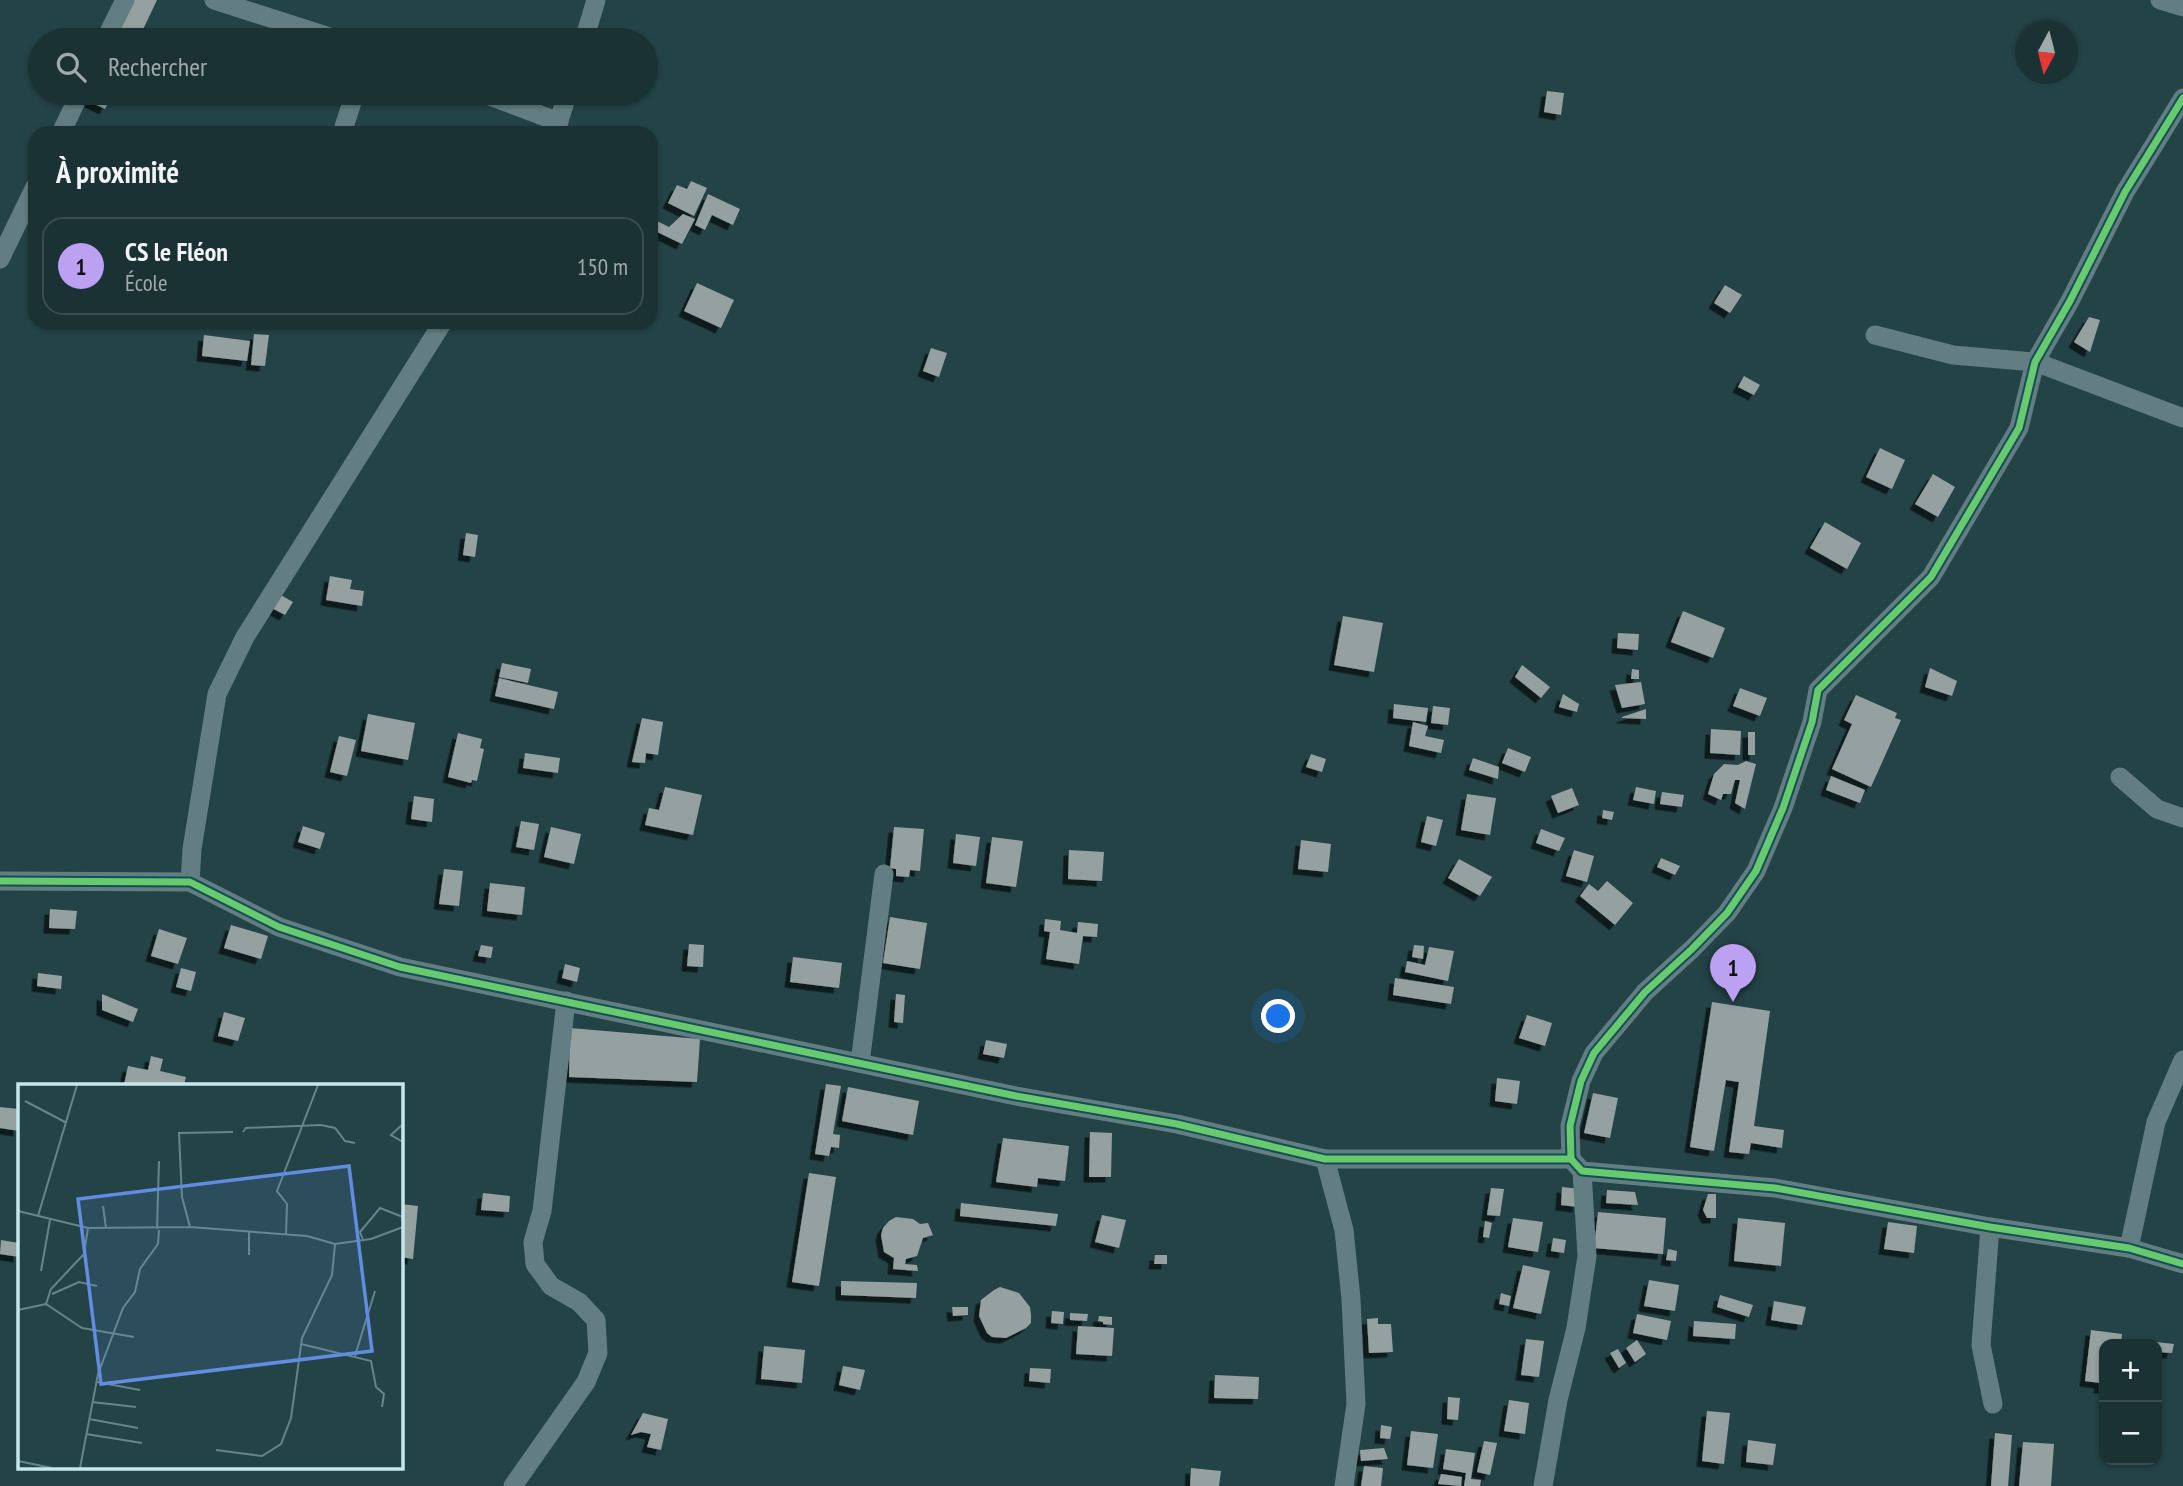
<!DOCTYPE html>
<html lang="fr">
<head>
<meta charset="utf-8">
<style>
	:root { --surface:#1b3234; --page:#283e40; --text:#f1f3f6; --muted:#a0aaac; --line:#394d4f; --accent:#bca0f2 }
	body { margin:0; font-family:"PT Sans Narrow",sans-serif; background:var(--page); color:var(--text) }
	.controls { position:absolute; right:21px; bottom:21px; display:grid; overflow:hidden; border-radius:14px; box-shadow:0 2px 5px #0004 }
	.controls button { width:63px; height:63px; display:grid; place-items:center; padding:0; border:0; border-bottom:2px solid var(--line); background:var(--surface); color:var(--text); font:35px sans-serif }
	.compass { position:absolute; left:2015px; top:21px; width:63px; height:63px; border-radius:50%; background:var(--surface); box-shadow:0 2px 5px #0004; rotate:187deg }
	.you { position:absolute; left:1279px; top:1017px; width:24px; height:24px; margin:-18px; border:5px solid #fff; border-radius:50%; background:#1a73e8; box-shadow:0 0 0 10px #1a73e833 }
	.badge { display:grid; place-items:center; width:46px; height:46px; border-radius:50%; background:var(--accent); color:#111; font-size:23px; font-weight:700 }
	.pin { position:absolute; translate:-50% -58px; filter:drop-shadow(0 2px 4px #0008) }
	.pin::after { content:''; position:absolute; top:37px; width:24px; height:21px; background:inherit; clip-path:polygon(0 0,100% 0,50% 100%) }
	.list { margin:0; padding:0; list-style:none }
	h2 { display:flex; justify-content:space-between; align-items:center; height:91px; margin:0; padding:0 28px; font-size:30px }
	h2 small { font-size:23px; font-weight:400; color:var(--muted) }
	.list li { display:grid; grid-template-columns:46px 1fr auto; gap:21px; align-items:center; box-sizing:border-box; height:98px; margin:0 14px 14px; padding:0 14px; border:2px solid var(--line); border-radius:21px }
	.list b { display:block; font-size:26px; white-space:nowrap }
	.list p { margin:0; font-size:23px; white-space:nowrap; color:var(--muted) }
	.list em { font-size:23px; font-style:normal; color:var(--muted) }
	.icon { flex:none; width:38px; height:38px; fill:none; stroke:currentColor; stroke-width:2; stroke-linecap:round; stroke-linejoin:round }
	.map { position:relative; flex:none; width:2183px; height:1486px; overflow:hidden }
	.search { position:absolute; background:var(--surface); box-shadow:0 2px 5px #0004; left:28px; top:28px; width:630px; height:77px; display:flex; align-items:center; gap:18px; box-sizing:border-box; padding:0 24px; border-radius:38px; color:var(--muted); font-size:26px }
	.panel { position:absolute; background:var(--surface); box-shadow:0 2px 5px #0004; left:28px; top:126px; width:630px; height:203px; border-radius:21px }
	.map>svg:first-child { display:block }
</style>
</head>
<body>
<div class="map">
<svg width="2183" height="1486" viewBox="0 0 2183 1486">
	<defs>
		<filter id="shadow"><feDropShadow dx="-5.5" dy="5.5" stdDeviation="0" flood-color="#0009"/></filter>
	</defs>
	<rect width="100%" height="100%" fill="#244346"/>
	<g fill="#95a0a1" filter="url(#shadow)">
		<polygon points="134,0 157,0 138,40 114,40"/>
		<polygon points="1547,91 1564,93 1561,115 1544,112"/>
		<polygon points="87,93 113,93 105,109 84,99"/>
		<polygon points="691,181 707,188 694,216 668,203 677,185 687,189"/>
		<polygon points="708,194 740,209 733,225 712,215 705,230 695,225"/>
		<polygon points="683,214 695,219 682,244 651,229 655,220 669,227"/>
		<polygon points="697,283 734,300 721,328 684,311"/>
		<polygon points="1725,285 1742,295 1730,313 1714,303"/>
		<polygon points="2089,317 2100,320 2090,352 2074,342"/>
		<polygon points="254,334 269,335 265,366 251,365"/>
		<polygon points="204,335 250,341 247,361 202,356"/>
		<polygon points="931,348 947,353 939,377 923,371"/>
		<polygon points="1744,376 1760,385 1754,395 1738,387"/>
		<polygon points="1880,448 1905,460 1892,489 1866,477"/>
		<polygon points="1933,474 1955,487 1938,517 1915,504"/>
		<polygon points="1825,522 1861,543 1847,569 1810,548"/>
		<polygon points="466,533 478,535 475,557 463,555"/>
		<polygon points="330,576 352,580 350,589 364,591 362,606 326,600"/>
		<polygon points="279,594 293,602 285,615 270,607"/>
		<polygon points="1683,611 1725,628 1713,658 1671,642"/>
		<polygon points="1343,616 1383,623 1374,672 1334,665"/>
		<polygon points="1618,633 1639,634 1638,650 1617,648"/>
		<polygon points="502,663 531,669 528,683 499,677"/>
		<polygon points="1522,665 1550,687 1541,698 1515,677"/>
		<polygon points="1930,668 1957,681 1952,696 1925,687"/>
		<polygon points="1632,669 1639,670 1639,679 1631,679"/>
		<polygon points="499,678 558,692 554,709 495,696"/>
		<polygon points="1641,682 1645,704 1622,708 1615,685"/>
		<polygon points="1740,688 1767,698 1760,716 1733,706"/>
		<polygon points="1563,694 1579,704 1577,712 1559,707"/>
		<polygon points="1856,695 1897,713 1895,718 1901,720 1871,787 1832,769 1852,724 1844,720"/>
		<polygon points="1394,704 1428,708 1426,722 1393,718"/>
		<polygon points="1433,706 1450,708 1448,725 1431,723"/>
		<polygon points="1646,709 1646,719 1622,718 1622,717"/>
		<polygon points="368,714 415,723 408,760 361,751"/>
		<polygon points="642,718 663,722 658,755 646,753 645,763 632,762"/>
		<polygon points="1413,722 1428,726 1425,736 1444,740 1441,753 1409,746"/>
		<polygon points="1711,729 1741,731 1740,755 1710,753"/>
		<rect x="1748" y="732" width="7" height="23"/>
		<polygon points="458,733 482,739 480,748 484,749 477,781 472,780 471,783 448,777"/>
		<polygon points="339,736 356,740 347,776 330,772"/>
		<polygon points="1508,748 1531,757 1525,772 1502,763"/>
		<polygon points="525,753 560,758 558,773 523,768"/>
		<polygon points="1311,754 1326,759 1322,772 1306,767"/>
		<polygon points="1473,758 1499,767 1498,779 1469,770"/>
		<polygon points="1746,761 1756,764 1745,809 1735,803 1740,780 1735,780 1731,794 1723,794 1721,800 1708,794 1714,774 1724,764 1738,765"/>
		<polygon points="1831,776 1865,790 1860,803 1826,790"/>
		<polygon points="665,787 702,795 693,835 645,825 649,808 659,810"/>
		<polygon points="1636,787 1656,791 1654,804 1633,800"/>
		<polygon points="1572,788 1579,805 1558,813 1551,796"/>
		<polygon points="1662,792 1684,795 1682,807 1660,804"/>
		<polygon points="1467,794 1496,798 1490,835 1461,830"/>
		<polygon points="414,796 434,799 432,822 411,819"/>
		<polygon points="1603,810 1614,812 1612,820 1602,818"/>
		<polygon points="1427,816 1443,820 1436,846 1421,842"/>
		<polygon points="521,821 539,824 534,850 516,847"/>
		<polygon points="303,826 325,833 320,849 298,842"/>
		<polygon points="551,827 581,834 574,864 544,857"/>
		<polygon points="894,827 924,829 920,871 910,870 909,877 896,876 896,869 890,868"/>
		<polygon points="1541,829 1565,838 1559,851 1536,843"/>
		<polygon points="956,834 980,837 976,866 953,863"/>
		<polygon points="992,837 1023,841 1016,887 986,883"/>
		<polygon points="1301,840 1331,844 1328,872 1298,869"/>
		<polygon points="1069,850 1104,852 1102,881 1068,879"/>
		<polygon points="1574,850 1594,856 1587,882 1566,876"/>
		<polygon points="1661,858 1680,866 1675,875 1657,867"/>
		<polygon points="1459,859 1492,877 1480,896 1448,878"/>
		<polygon points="444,869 463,871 459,906 439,904"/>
		<polygon points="1607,881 1633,903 1615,925 1580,896 1589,884 1598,891"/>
		<polygon points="490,883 525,887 522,915 487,911"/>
		<polygon points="50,909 77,911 75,929 49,928"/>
		<polygon points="890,917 927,923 920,969 883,963"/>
		<polygon points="1045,919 1061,921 1060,930 1077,933 1078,922 1098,924 1097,937 1083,936 1079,964 1046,959 1050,932 1044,931"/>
		<polygon points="231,925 268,936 261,959 224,948"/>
		<polygon points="159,929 187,938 178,964 151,956"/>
		<polygon points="689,944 704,945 703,967 687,966"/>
		<polygon points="481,945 493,947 491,958 478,956"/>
		<polygon points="1414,945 1424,946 1423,959 1412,957"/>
		<polygon points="1429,947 1454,951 1448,981 1405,972 1407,961 1425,965"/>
		<polygon points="793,957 842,963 839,988 790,982"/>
		<polygon points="565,964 580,968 577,982 562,978"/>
		<polygon points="181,968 196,972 191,991 176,987"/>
		<polygon points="38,973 62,976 61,989 37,986"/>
		<polygon points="1395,978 1454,987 1451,1004 1393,995"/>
		<polygon points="102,994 138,1009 133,1022 102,1010"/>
		<polygon points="896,994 905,995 903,1023 894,1022"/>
		<polygon points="1712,1002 1770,1011 1754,1126 1784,1130 1782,1148 1751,1143 1749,1154 1729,1152 1739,1082 1726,1080 1714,1151 1690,1147"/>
		<polygon points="224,1012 245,1018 238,1041 218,1036"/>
		<polygon points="1527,1015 1552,1023 1545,1046 1519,1038"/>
		<polygon points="570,1028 700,1039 697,1082 569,1077"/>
		<polygon points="986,1040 1007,1044 1004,1058 983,1054"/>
		<polygon points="151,1056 163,1059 160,1071 186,1077 184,1085 124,1085 128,1066 148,1070"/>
		<polygon points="1497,1078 1520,1081 1517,1104 1495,1101"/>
		<polygon points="826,1084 841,1086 833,1134 840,1135 839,1148 831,1147 829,1156 815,1154"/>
		<polygon points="848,1087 919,1101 913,1135 842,1121"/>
		<polygon points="1593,1093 1618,1098 1610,1138 1584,1133"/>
		<polygon points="0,1107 19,1109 19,1131 0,1128"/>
		<polygon points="1090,1132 1112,1133 1111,1177 1089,1177"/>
		<polygon points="1003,1138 1069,1146 1065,1181 1038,1178 1037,1187 996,1182"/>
		<polygon points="809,1173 836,1177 819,1286 792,1282"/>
		<polygon points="1562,1187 1580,1189 1578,1207 1561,1205"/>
		<polygon points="1491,1188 1504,1189 1500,1216 1487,1215"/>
		<polygon points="1607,1190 1635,1192 1638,1205 1606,1203"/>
		<polygon points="483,1193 510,1196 509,1212 481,1210"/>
		<polygon points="1708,1194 1716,1194 1716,1218 1707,1218 1703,1210"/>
		<polygon points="961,1203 1058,1214 1056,1226 960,1216"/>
		<polygon points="401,1204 418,1206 413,1259 401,1257"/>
		<polygon points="1598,1212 1666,1218 1663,1254 1594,1248"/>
		<polygon points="1102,1215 1126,1220 1119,1248 1095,1242"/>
		<polygon points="896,1217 913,1219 920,1224 928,1223 933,1235 923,1238 917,1256 906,1259 905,1264 917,1265 918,1271 893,1269 894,1258 884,1252 881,1235 883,1228 889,1221"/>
		<polygon points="1513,1218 1543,1222 1538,1252 1508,1247"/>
		<polygon points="1738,1218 1785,1223 1781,1266 1734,1261"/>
		<polygon points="1485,1221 1492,1223 1489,1238 1483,1237"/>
		<polygon points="1888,1222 1917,1226 1914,1253 1884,1249"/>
		<polygon points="1553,1238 1566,1240 1564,1253 1551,1251"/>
		<polygon points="1,1240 19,1243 19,1257 0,1254"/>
		<polygon points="1668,1249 1677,1251 1676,1261 1666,1260"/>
		<polygon points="1155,1255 1167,1255 1167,1264 1154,1264"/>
		<polygon points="1523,1265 1550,1271 1541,1314 1513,1308"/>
		<polygon points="1649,1280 1679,1285 1675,1311 1644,1306"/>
		<polygon points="841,1281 917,1283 916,1298 841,1295"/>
		<polygon points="1000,1287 1019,1293 1030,1307 1031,1315 1031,1323 1026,1328 1006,1338 992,1337 987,1333 979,1316 981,1300 994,1290"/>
		<polygon points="1501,1293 1511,1296 1509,1306 1499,1304"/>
		<polygon points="1720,1295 1753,1305 1749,1317 1717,1307"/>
		<polygon points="1774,1301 1806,1307 1802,1325 1771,1320"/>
		<polygon points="952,1307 968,1307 968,1315 953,1316"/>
		<polygon points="1052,1311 1064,1312 1063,1324 1051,1323"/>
		<polygon points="1070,1313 1088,1314 1087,1321 1070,1320"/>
		<polygon points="1637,1314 1671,1321 1667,1340 1633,1333"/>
		<polygon points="1099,1316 1112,1317 1112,1325 1103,1324 1103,1322 1098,1321"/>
		<polygon points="1378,1318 1378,1324 1391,1324 1393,1352 1369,1353 1367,1319"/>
		<polygon points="1694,1321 1736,1324 1735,1339 1693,1336"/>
		<polygon points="1078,1326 1114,1328 1112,1356 1076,1354"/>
		<polygon points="2091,1330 2122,1334 2121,1344 2104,1344 2104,1388 2099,1388 2100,1383 2085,1381"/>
		<polygon points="1526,1339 1544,1341 1539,1377 1521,1375"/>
		<polygon points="1637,1340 1646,1354 1635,1362 1626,1348"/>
		<polygon points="2156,1342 2174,1344 2172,1353 2157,1352"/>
		<polygon points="764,1346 805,1350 802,1383 761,1379"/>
		<polygon points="1618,1349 1626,1363 1619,1368 1610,1353"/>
		<polygon points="843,1366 865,1370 860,1390 839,1385"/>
		<polygon points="1030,1368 1051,1369 1050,1383 1029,1381"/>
		<polygon points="1215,1375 1259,1377 1258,1399 1214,1398"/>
		<polygon points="1448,1397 1460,1398 1458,1420 1447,1419"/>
		<polygon points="1509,1400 1529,1403 1525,1434 1504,1431"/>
		<polygon points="1707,1411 1730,1413 1724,1464 1702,1461"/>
		<polygon points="643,1413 668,1419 661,1450 647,1447 651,1434 641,1432 631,1435"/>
		<polygon points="1381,1425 1392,1427 1390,1439 1380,1438"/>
		<polygon points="1411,1431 1438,1434 1433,1468 1407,1465"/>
		<polygon points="1995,1433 2012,1435 2008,1486 1991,1486"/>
		<polygon points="1748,1440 1776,1444 1773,1465 1746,1462"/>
		<polygon points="1484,1441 1497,1443 1490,1475 1477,1472"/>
		<polygon points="2023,1442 2054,1444 2051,1486 2019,1486"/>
		<polygon points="1384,1448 1388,1459 1361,1461 1360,1450"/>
		<polygon points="1446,1449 1475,1453 1471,1479 1481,1480 1480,1486 1464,1486 1466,1473 1443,1469"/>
		<polygon points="1364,1466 1383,1468 1381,1486 1361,1486"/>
		<polygon points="1191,1468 1221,1471 1219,1486 1190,1486"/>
		<polygon points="1441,1474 1462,1477 1461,1486 1438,1484"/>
	</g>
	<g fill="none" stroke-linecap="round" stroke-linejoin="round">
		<g stroke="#637e82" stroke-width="19">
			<polyline points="214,0 339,40"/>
			<polyline points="2160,0 2183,7"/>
			<polyline points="105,40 125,0"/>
			<polyline points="584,40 596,0"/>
			<polyline points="482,93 559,122"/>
			<polyline points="555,132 568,93"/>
			<polyline points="61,133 80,93"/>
			<polyline points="342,133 355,93"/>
			<polyline points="0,259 35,187"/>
			<polyline points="1875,335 1953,355 2035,362 2183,418"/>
			<polyline points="2120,777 2157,809 2183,818"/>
			<polyline points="0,881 190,882 279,927 400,967 1016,1096 1177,1124 1325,1159 1571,1159 1582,1171 1775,1188 1990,1227 2129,1248 2183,1264"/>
			<polyline points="190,882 192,849 217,694 245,637 443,322"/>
			<polyline points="860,1063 884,874"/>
			<polyline points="1325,1159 1344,1230 1351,1299 1356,1404 1344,1486"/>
			<polyline points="1571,1159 1570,1126 1581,1081 1594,1053 1645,992 1692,949 1727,913 1756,871 1783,808 1812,722 1818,690 1931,577 2019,428 2035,362 2070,301 2125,192 2183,98"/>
			<polyline points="1990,1227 1981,1345 1993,1404"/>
			<polyline points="2129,1248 2156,1122 2183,1060"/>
			<polyline points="513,1486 586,1382 598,1353 596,1320 579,1302 551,1286 535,1264 533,1242 542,1211 566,1001"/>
			<polyline points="1543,1486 1558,1400 1576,1328 1587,1256 1582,1171"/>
		</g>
		<defs>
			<g id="cycleway">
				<polyline points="0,881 190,882 279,927 400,967 1016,1096 1177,1124 1325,1159 1571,1159 1582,1171 1775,1188 1990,1227 2129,1248 2183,1264"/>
				<polyline points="1571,1159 1570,1126 1581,1081 1594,1053 1645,992 1692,949 1727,913 1756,871 1783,808 1812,722 1818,690 1931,577 2019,428 2035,362 2070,301 2125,192 2183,98"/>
			</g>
		</defs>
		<use href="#cycleway" stroke="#154e55" stroke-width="11"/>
		<use href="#cycleway" stroke="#67ca6e" stroke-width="7"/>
	</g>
	<g transform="translate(18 1084)">
		<rect width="385" height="385" fill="#244346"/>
		<path fill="none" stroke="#658589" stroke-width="2" d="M 7,17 L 47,38M 385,40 L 373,51 L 385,58M 225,48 L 228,44 L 303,41 L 317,44 L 327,57 L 337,59M 85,122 L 88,144M 0,127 L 70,144 L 172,143 L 289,152 L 317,160 L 353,155 L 385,143M 20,132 L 59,1M 172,143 L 164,113 L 161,49 L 215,48M 139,145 L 141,77M 268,151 L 269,120 L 259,107 L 300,1M 345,156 L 342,148 L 362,124 L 385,133M 231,171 L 231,147M 23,187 L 32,136M 34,210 L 61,198 L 79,202M 28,220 L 64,244 L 116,253M 28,220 L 33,205 L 66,170 L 70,144M 0,226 L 28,220M 283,260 L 353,277 L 358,303 L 366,310 L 364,323M 337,272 L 357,207M 79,298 L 122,306M 74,318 L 118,323M 71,335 L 120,344M 68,350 L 124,359M 198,366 L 244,372 L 263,360 L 273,334 L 284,254 L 314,191 L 317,160M 0,377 L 34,384M 62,384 L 80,290 L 105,224 L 117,208 L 122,185 L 140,160 L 141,146"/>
		<path fill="#618ce0" fill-opacity="0.15" stroke="#618ce0" stroke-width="3.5" d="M 331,82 L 354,267 L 83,300 L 60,115 Z"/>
		<rect width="385" height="385" fill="none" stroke="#c6e8ed" stroke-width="3.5"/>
	</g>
</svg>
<div class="controls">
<button>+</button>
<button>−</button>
</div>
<svg class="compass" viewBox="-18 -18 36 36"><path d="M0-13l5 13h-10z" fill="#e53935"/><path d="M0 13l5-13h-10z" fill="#a0aaac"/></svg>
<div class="you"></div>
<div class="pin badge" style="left:1733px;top:1002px">1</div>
<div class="search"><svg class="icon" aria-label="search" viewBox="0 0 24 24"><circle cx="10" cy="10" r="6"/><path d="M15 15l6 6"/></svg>Rechercher</div>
<section class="panel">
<h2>À proximité<small></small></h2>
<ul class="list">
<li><span class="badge">1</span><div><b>CS le Fléon</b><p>École</p></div><em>150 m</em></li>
</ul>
</section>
</div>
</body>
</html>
